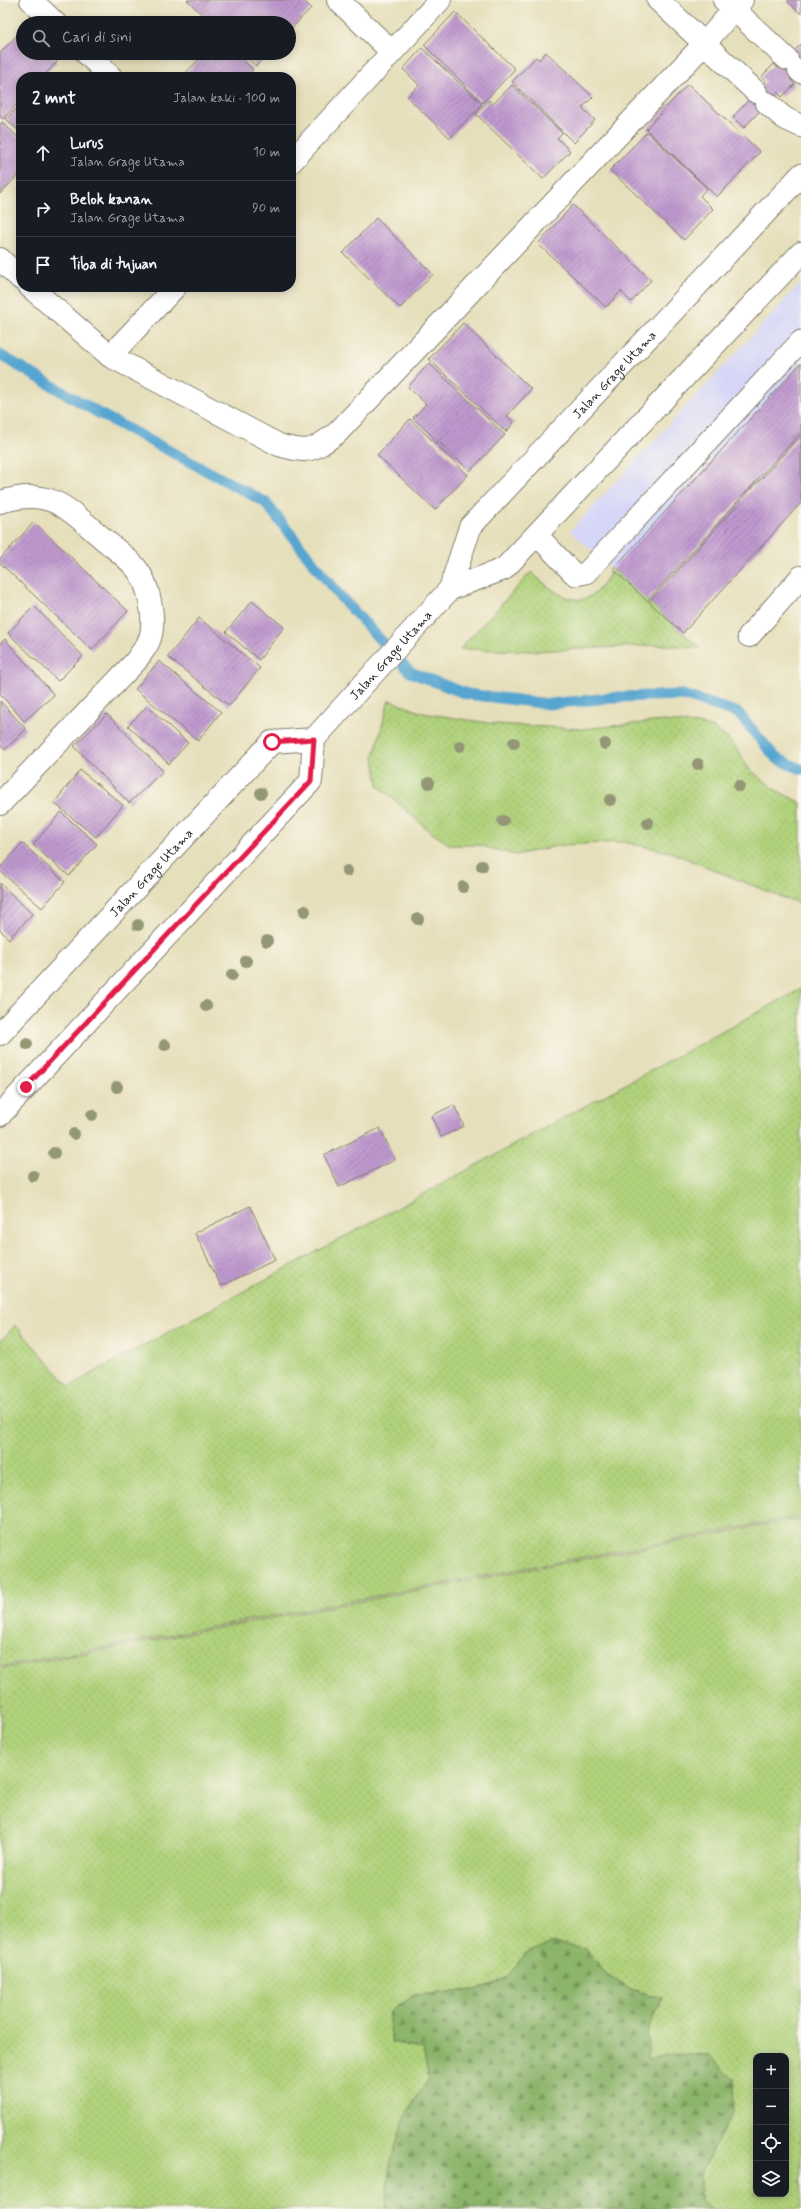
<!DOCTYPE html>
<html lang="id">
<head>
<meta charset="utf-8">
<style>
	:root { --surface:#171b24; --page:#242831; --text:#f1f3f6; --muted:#9ea1a6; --line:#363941 }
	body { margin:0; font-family:Mynerve,sans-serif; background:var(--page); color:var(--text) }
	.controls { position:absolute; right:12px; bottom:12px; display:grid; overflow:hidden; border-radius:8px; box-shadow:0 2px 10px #0003 }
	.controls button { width:36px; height:36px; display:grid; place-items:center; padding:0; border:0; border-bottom:1px solid var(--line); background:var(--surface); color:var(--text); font:20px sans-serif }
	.stop { position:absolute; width:12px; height:12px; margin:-9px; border:3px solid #e11d48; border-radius:50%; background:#fff }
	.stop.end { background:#e11d48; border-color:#fff; box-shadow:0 1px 4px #0008 }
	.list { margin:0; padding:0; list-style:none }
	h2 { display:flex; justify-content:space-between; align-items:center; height:52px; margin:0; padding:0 16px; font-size:17px }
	h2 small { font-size:13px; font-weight:400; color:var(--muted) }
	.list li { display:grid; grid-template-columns:26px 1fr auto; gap:12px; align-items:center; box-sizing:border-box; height:56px; padding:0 16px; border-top:1px solid var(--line) }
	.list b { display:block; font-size:15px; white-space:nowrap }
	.list p { margin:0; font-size:13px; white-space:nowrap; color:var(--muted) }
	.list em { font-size:13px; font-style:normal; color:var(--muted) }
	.icon { flex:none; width:22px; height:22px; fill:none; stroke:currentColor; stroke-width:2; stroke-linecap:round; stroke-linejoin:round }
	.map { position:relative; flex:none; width:801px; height:2209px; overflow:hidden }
	.search { position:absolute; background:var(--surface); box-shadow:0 2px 10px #0003; left:16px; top:16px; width:280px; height:44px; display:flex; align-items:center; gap:10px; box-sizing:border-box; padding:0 14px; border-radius:22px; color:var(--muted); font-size:15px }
	.panel { position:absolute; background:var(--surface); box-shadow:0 2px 10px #0003; left:16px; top:72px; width:280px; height:220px; border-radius:16px }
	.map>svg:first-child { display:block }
</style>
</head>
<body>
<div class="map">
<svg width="801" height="2209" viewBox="0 0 801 2209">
	<defs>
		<pattern id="grass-dots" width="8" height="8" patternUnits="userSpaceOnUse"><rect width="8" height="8" fill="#b0d27b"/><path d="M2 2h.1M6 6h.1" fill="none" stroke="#97b46a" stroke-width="1.8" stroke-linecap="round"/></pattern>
		<pattern id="forest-firs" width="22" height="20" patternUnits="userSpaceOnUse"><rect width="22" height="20" fill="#8cb46b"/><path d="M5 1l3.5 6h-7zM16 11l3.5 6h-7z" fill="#729257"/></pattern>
		<pattern id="building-hatch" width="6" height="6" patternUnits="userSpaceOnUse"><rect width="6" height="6" fill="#bf99cf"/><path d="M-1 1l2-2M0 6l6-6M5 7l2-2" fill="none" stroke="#9a7ca7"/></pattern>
	</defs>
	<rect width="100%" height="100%" fill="#fbf7ec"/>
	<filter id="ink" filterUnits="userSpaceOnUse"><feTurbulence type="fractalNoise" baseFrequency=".025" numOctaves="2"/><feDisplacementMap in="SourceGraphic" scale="8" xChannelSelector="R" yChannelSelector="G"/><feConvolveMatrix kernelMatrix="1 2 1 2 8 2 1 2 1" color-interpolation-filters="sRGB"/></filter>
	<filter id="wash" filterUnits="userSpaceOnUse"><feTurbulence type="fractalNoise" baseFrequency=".012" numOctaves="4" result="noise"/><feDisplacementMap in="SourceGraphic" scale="16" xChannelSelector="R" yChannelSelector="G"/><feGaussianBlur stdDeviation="0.9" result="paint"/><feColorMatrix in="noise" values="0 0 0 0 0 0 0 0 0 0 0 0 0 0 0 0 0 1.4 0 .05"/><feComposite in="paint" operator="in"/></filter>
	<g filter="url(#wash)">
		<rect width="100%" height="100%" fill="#e6dfbb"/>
		<polygon fill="#d6d7f8" points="801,283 801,432 647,601 570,531"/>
		<g fill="url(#grass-dots)" stroke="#66774c" fill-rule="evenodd">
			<path d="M 613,569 L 700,648 L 664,645 L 535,651 L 460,649 L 531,572 C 548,587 577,614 598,590 C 604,584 608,576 613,569 Z"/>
			<polygon points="389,700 423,713 495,724 581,729 663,721 698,724 713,728 727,738 738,750 749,769 776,790 801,803 801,903 786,899 670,852 623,842 562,845 515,855 479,845 450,845 429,831 378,785 374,756"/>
			<polygon points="801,989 801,1516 0,1667 0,1342 15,1325 69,1386"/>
			<path d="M 801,1518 L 801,2209 L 711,2209 L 700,2201 L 702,2169 L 734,2111 L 678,2053 L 647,2059 L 649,2028 L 663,1998 L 633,1990 L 605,1973 L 586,1948 L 525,1954 L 506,1979 L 475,1990 L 415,1995 L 429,2080 C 422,2089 415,2098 410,2108 C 395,2138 386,2176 386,2209 L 0,2209 L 0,1669 ZM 756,2056 L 786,2056 L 786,2194 L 756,2194 Z"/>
		</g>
		<path fill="url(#forest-firs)" stroke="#546844" d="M 554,1942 L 586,1948 L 605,1973 L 633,1990 L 663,1998 L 649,2028 L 647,2059 L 678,2053 L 709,2055 L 733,2078 L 734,2111 L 702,2169 L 700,2201 L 711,2209 L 386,2209 C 386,2176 395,2138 410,2108 C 415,2098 422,2089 429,2080 L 423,2049 L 392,2042 L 388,2013 L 415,1995 L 475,1990 L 506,1979 L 525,1954 Z"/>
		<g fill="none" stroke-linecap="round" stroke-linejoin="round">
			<polyline stroke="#56a5d0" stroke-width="11" points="0,355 102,415 265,502 338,594 410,672 467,694 549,704 619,697 683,695 738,713 776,758 801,769"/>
		</g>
		<g id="blocks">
			<g fill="url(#building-hatch)">
				<polygon points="187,0 303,0 311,8 289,31 289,23 211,23"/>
				<polygon points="789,0 801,0 801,14 788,2"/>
				<polygon points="455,12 515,69 483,103 424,45"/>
				<polygon points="23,29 23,53 47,53 57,62 43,77 21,77 21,100 3,119 0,117 0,53"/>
				<polygon points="801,44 801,67 790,79 795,84 782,97 777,92 744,128 733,117 766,81 761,77 774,64 778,68"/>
				<polygon points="422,48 482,104 450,138 407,97 419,85 403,69"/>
				<polygon points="546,52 593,97 582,108 595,120 574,143 512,82 536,57 539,60"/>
				<polygon points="205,53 236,53 253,70 246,77 182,77"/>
				<polygon points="242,53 268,53 256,66"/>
				<polygon points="688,84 760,152 717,197 646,129"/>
				<polygon points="512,85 562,133 557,138 570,151 543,179 476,114 489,100 493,104"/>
				<polygon points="21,104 21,133 6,119"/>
				<polygon points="2,122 21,140 21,172 0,194 0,125"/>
				<polygon points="647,132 707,188 700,196 713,209 684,240 610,170"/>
				<polygon points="573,205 651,280 631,302 621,291 606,307 538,244"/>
				<polygon points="376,218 433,274 400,308 343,253"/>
				<polygon points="463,323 531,389 507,416 514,423 506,432 429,359"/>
				<polygon points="429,363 505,435 470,471 413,418 426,404 408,387"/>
				<polygon points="801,363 801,432 647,601 613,569"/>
				<polygon points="410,419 468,475 435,510 377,455"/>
				<polygon points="801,435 801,503 683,633 649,602"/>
				<polygon points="34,522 128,611 92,650 0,563 0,559"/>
				<polygon points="252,601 284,627 259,660 226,632"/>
				<polygon points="34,606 83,656 58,681 8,633"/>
				<polygon points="199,618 260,668 229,706 168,657"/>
				<polygon points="5,639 54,695 24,721 0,694 0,644"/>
				<polygon points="159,661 221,712 198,741 135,689"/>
				<polygon points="0,701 26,729 5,750 0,745"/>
				<polygon points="147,706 188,743 169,764 128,726"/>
				<polygon points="107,714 163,771 129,803 74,746"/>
				<polygon points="80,770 123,805 96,837 54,803"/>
				<polygon points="61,812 97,844 69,876 33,845"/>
				<polygon points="22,843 65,882 42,908 0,871 0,868"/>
				<polygon points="0,883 32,914 9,939 0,930"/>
				<polygon points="454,1105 464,1126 441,1137 431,1116"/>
				<polygon points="380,1128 395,1160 339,1187 324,1155"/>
				<polygon points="250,1206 275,1260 221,1286 195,1233"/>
			</g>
		</g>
	</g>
	<g filter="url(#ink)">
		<use href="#blocks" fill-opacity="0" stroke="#817e6c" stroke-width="1"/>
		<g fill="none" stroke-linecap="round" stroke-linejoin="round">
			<defs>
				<polyline id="lane" points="537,535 573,573 576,575 586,573 801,341"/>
				<g id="street">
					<polyline points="31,0 55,23"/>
					<polyline points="338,0 392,52"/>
					<polyline points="658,0 756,92"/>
					<polyline points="724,0 787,59"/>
					<polyline points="86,53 111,77"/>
					<polyline points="799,70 801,72"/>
					<polyline points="767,103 784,118 801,126"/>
					<polyline points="291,162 440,0"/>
					<polyline points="0,259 21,279"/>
					<path d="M 30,287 L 110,356 L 279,445 C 310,454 312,451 337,433 L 704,44 L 742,0"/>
					<polyline points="110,356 175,287"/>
					<path d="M 0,502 C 48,487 65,506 100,536 C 111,546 126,556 136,568 C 149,583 156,619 150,638 C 148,646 140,654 136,661 L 0,804"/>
					<polyline points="450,589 504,569 801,253"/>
					<polyline points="749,636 801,577"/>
					<path id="s1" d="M 0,1034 L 272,742 L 314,739"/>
					<path id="s2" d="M 0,1115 L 311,781 L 314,739 L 450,589 L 470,527 L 801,175"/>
				</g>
			</defs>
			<use href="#lane" stroke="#817e6c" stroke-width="23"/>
			<use href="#street" stroke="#817e6c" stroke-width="24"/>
			<use href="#lane" stroke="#fff" stroke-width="21"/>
			<use href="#street" stroke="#fff" stroke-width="22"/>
		</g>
		<g fill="#949776">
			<circle cx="514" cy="743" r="6"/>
			<circle cx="605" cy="744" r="6"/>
			<circle cx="460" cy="746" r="6"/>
			<circle cx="698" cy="764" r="6"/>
			<circle cx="429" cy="783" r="6"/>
			<circle cx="739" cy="786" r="6"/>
			<circle cx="261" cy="793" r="6"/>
			<circle cx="610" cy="800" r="6"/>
			<circle cx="503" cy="821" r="6"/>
			<circle cx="648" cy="823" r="6"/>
			<circle cx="482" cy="866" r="6"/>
			<circle cx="347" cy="871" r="6"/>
			<circle cx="463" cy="887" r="6"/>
			<circle cx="305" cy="911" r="6"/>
			<circle cx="418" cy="919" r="6"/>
			<circle cx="138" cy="925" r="6"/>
			<circle cx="267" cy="941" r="6"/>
			<circle cx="246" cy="961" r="6"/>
			<circle cx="232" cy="975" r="6"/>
			<circle cx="206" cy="1006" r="6"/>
			<circle cx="27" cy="1044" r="6"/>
			<circle cx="165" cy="1045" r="6"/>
			<circle cx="117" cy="1087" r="6"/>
			<circle cx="92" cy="1115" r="6"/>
			<circle cx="74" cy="1134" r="6"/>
			<circle cx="54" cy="1153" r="6"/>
			<circle cx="33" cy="1176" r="6"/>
		</g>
	</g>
	<g fill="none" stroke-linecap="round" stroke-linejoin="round" filter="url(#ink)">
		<polyline stroke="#e11d48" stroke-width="5" points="26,1087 311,781 314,739 272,742"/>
	</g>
	<g text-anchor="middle" stroke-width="3" stroke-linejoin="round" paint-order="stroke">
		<g font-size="13" fill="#1c1c1c" stroke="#fbf7ec">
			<text dy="5" stroke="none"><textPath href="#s2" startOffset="976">Jalan Grage Utama</textPath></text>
			<text dy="5" stroke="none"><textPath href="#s2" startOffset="612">Jalan Grage Utama</textPath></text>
			<text dy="5" stroke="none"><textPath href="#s1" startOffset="221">Jalan Grage Utama</textPath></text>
		</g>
	</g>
</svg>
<div class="controls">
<button>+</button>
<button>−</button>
<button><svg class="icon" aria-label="locate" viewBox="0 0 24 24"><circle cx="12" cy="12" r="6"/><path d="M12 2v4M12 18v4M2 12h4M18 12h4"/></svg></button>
<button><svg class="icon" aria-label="layers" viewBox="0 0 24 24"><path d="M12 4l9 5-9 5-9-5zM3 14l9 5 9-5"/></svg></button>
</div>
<div class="stop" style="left:272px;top:742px"></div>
<div class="stop end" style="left:26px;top:1087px"></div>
<div class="search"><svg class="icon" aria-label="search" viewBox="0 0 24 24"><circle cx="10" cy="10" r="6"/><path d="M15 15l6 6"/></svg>Cari di sini</div>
<section class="panel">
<h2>2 mnt<small>Jalan kaki · 100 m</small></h2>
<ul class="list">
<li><svg class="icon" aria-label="ahead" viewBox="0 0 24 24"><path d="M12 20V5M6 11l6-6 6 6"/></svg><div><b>Lurus</b><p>Jalan Grage Utama</p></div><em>10 m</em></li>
<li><svg class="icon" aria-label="right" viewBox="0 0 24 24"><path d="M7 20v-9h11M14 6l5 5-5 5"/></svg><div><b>Belok kanan</b><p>Jalan Grage Utama</p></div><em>90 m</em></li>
<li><svg class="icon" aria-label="arrive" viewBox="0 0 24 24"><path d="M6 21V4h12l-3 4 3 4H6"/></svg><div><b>Tiba di tujuan</b></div></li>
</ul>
</section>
</div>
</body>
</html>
